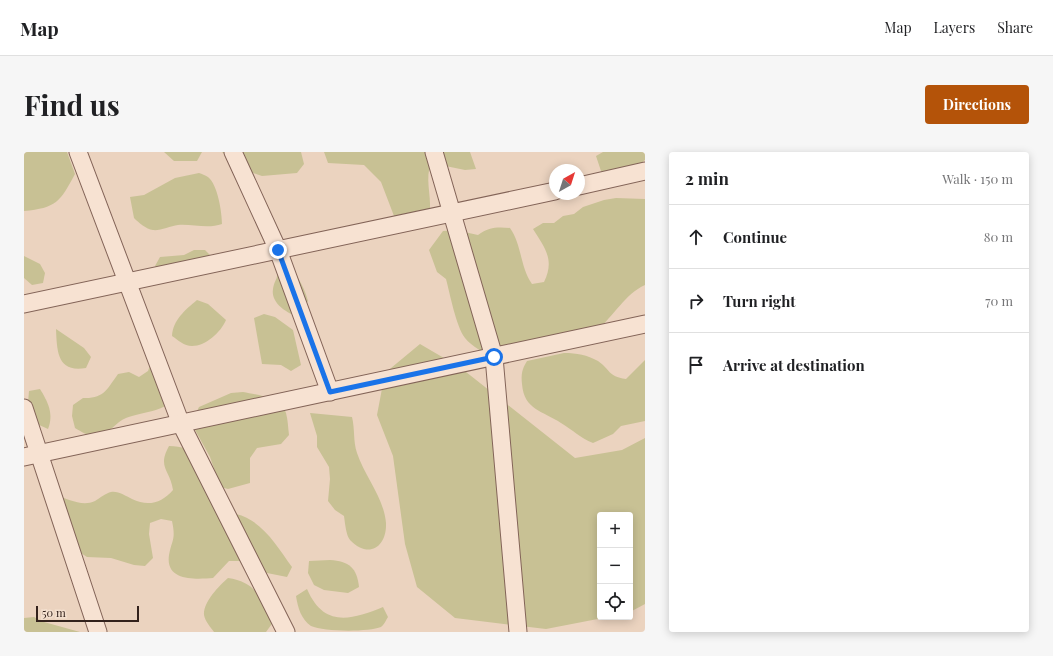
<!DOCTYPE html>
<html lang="en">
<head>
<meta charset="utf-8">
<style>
	:root { --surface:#fff; --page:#f6f6f6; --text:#202124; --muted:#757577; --line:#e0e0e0; --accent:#b45309 }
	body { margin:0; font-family:"Playfair Display",serif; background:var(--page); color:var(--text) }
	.controls { position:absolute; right:12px; bottom:12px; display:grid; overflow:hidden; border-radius:4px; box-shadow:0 2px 10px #0003 }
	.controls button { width:36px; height:36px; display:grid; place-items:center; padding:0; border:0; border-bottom:1px solid var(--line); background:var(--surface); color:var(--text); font:20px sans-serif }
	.compass { position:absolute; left:525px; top:12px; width:36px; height:36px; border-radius:50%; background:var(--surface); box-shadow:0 2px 10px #0003; rotate:39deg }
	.scale { position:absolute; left:12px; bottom:10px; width:103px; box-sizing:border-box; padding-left:4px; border:2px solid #33221c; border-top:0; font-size:11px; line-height:14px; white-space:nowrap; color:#33221c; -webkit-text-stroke:3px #f3dfce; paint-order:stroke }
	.stop { position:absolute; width:12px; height:12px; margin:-9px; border:3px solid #1a73e8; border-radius:50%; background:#fff }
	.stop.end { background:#1a73e8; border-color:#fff; box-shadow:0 1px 4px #0008 }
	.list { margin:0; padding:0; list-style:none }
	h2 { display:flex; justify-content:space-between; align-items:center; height:52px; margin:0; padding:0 16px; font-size:17px }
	h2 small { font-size:13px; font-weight:400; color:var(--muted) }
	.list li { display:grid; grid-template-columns:26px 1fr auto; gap:12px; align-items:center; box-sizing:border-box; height:64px; padding:0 16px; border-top:1px solid var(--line) }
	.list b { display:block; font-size:15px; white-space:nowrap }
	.list em { font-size:13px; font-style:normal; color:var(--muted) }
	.icon { flex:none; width:22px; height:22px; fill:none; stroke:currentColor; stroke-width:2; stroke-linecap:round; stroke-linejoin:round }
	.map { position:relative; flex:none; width:621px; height:480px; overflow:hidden; border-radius:4px }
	header { display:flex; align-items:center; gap:24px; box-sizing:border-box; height:56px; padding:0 20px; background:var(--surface); border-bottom:1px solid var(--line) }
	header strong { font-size:19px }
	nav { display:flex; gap:22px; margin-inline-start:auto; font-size:14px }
	.intro { display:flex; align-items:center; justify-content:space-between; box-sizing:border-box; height:96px; padding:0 24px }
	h1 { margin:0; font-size:28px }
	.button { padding:10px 18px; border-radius:4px; background:var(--accent); color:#fff; font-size:14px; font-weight:700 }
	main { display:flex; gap:24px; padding:0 24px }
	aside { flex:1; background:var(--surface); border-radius:4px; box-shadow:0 2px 10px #0003 }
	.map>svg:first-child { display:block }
</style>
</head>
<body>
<header>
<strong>Map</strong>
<nav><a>Map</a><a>Layers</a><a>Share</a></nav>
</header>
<div class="intro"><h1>Find us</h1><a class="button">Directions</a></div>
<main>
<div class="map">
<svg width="621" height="480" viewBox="0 0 621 480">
	<rect width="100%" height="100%" fill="#ebd3bf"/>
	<g fill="#c8c194">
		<path d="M 0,0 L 43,0 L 51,22 C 36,50 32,56 0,59 Z"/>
		<polygon points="140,0 178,0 173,9 150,9"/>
		<polygon points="198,0 277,0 280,12 273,21 238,24 214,16"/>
		<path d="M 300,0 L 446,0 L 452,17 L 441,18 L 407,11 C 401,26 407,42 406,58 L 370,64 L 357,30 L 340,13 L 304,11 Z"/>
		<polygon points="579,0 621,0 621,8 616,12 581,23 577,19 572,4"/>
		<path d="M 175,21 C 178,22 181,23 184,25 C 194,33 198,61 198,72 C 184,77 169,72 154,73 C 146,74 136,79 129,78 C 122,77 115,71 110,66 L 106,45 L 120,43 L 151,26 Z"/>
		<path d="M 592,46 L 621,47 L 621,133 C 601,142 590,164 573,178 L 470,206 C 460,200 448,195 441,186 C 432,174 426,142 422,127 L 413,120 L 405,98 L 419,79 L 431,78 L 454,83 C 465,75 473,75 486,76 C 498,93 496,115 508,132 L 520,130 C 531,108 521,96 509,77 L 519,71 L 530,71 L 539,64 L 550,62 L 559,55 L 580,48 Z"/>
		<polygon points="170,98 181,98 189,106 140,121 131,114 136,105 160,103"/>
		<polygon points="0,104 16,112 21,121 19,131 8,133 0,126"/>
		<path d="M 260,107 C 271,121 279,131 284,149 L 278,158 L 267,162 C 258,157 247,149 249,137 C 251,125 255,129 252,115 Z"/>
		<path d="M 173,148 L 184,152 L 202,168 C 197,180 182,194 168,194 C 160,194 154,188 148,184 C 149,168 161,158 173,148 Z"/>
		<polygon points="240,162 251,165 269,178 277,213 267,219 257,213 238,212 230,166"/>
		<path d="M 32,177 L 60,196 L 67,205 L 62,216 C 33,221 33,199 32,177 Z"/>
		<polygon points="396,192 437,216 551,306 598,298 621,286 621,452 606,460 606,363 576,363 576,465 584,465 522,477 431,466 393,435 381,392 369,304 353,263 361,221"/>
		<path d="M 540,201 C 553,201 563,203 574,209 C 587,218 583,224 602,227 L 621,208 L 621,269 L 597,274 L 589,282 L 569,291 C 556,286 549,278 537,271 C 519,259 500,258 498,232 C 497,222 498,217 503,209 Z"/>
		<path d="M 128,208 C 138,213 142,218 148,226 C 151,230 151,233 152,238 C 153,259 116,260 102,266 C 92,270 86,281 74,284 C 65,285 58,280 51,276 L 48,264 L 49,253 L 59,246 C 80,247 83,237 94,222 L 105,220 L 115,225 L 124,219 Z"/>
		<path d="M 16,237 C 24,250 30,262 24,277 L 13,272 L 4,251 L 5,239 Z"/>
		<path d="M 219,240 C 233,243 257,245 262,261 C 264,268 264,276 265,283 L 257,292 L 233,296 L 226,306 L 226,331 L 204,337 L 193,334 L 212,362 C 238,368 253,394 268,415 L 263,425 L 238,420 L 217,409 L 205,409 L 189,426 C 173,427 141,430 145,403 C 148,387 152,388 148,369 L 137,367 L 126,371 L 125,382 L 129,406 L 121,414 L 110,413 L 87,406 L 63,405 L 54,399 L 32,343 C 44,347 58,355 71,349 C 76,346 82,341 87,340 C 95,339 101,344 108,347 C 124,355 138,351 149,338 C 146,317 133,316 145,294 C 171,294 180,309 194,328 L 186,305 L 170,276 L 170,265 L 175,255 L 207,241 Z"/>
		<path d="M 286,261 L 328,265 C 331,277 329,289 333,301 C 341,325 360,346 362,371 C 363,396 344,407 326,388 C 322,383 321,371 320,364 L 311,358 L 304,349 L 306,327 L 305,315 L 293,295 L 293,284 Z"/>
		<path d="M 306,408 C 325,409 333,416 335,435 L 324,441 L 300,438 L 290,433 L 284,421 L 285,409 Z"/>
		<path d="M 204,426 C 232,430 238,447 250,469 L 242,480 L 190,480 C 187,476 181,469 180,463 C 179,450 195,434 204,426 Z"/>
		<path d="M 283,437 C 300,476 327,468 359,455 L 364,465 C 362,468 360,473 357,475 C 345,480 300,480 287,474 C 277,467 274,456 272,444 Z"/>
		<polygon points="10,465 20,470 56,480 0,480 0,466"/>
	</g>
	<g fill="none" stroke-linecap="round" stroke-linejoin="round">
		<defs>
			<g id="minor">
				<polyline points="54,0 157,272 262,480"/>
				<polyline points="209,0 254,98 306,240"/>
				<polyline points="410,0 470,205 494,480"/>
				<polyline points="555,34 621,19"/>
				<polyline points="0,152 531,39"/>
				<polyline points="0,256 74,480"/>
				<polyline points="0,305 621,172"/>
			</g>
		</defs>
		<use href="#minor" stroke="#836458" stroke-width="19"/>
		<use href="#minor" stroke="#f7e2d2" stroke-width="17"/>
	</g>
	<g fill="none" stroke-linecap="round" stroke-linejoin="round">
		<polyline stroke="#1a73e8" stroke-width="5" points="254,98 306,240 470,205"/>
	</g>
</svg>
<div class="controls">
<button>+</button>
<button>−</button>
<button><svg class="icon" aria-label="locate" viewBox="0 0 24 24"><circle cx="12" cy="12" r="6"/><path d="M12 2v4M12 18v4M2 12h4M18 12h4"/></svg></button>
</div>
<svg class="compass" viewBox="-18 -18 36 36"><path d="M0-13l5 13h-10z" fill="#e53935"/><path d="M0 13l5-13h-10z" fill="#757577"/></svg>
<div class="scale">50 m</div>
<div class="stop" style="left:470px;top:205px"></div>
<div class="stop end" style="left:254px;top:98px"></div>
</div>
<aside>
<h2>2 min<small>Walk · 150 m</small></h2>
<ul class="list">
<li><svg class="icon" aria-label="ahead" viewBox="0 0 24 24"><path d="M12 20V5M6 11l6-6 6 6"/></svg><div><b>Continue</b></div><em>80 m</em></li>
<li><svg class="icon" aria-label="right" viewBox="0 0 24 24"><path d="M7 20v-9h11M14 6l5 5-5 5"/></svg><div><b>Turn right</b></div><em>70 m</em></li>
<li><svg class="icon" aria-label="arrive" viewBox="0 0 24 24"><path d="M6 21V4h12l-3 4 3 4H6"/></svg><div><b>Arrive at destination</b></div></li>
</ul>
</aside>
</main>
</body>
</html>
